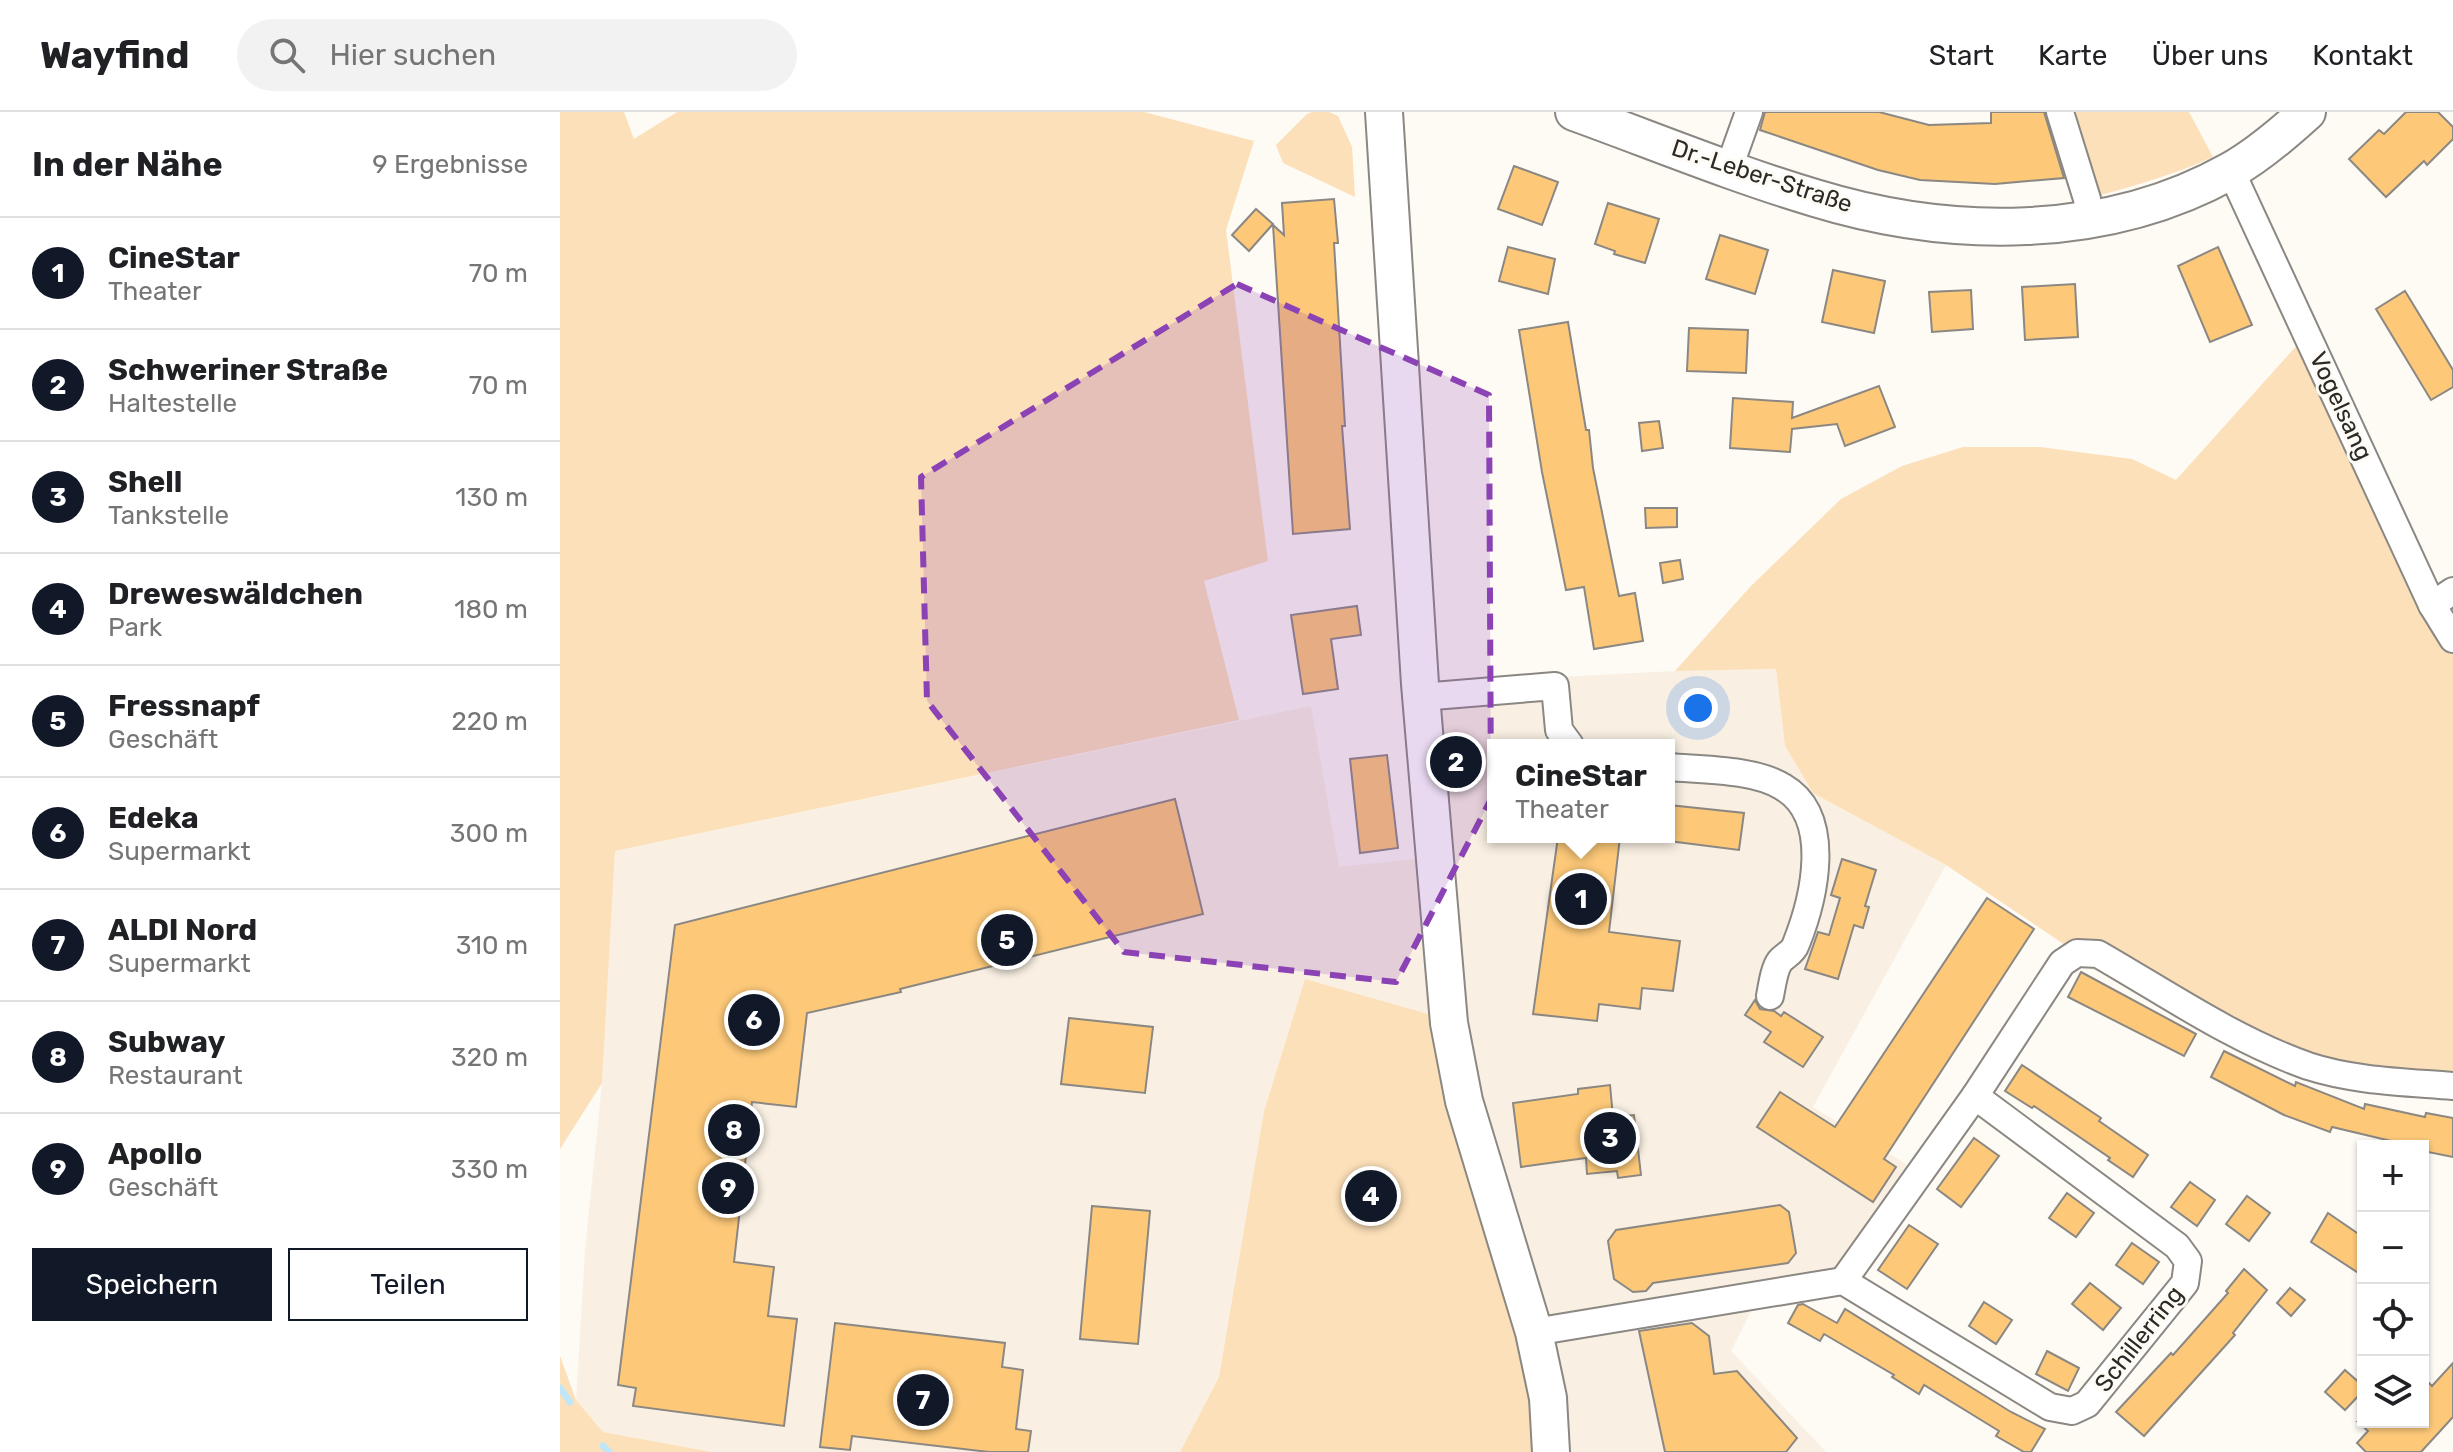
<!DOCTYPE html>
<html lang="de">
<head>
<meta charset="utf-8">
<style>
	:root { --surface:#fff; --page:#f2f2f2; --text:#202124; --muted:#757577; --line:#e0e0e0; --accent:#111827 }
	body { margin:0; font-family:Rubik,sans-serif; background:var(--page); color:var(--text) }
	.controls { position:absolute; right:24px; bottom:24px; display:grid; overflow:hidden; border-radius:0px; box-shadow:0 2px 6px #0004 }
	.controls button { width:72px; height:72px; display:grid; place-items:center; padding:0; border:0; border-bottom:2px solid var(--line); background:var(--surface); color:var(--text); font:40px sans-serif }
	.you { position:absolute; left:1138px; top:596px; width:28px; height:28px; margin:-20px; border:6px solid #fff; border-radius:50%; background:#1a73e8; box-shadow:0 0 0 12px #1a73e833 }
	.badge { display:grid; place-items:center; width:52px; height:52px; border-radius:50%; background:var(--accent); color:#fff; font-size:26px; font-weight:700 }
	.pin { position:absolute; translate:-50% -50%; border:4px solid #fff; box-shadow:0 2px 8px #0006 }
	.popup { position:absolute; left:927px; top:627px; width:188px; height:104px; box-sizing:border-box; display:grid; place-content:center; border-radius:0px; background:var(--surface); filter:drop-shadow(0 2px 6px #0005); font-size:26px; white-space:nowrap; color:var(--muted) }
	.popup b { font-size:30px; color:var(--text) }
	.popup::after { content:''; position:absolute; left:50%; top:100%; margin-left:-16px; border:16px solid transparent; border-top-color:var(--surface) }
	.list { margin:0; padding:0; list-style:none }
	h2 { display:flex; justify-content:space-between; align-items:center; height:104px; margin:0; padding:0 32px; font-size:34px }
	h2 small { font-size:26px; font-weight:400; color:var(--muted) }
	.list li { display:grid; grid-template-columns:52px 1fr auto; gap:24px; align-items:center; box-sizing:border-box; height:112px; padding:0 32px; border-top:2px solid var(--line) }
	.list b { display:block; font-size:30px; white-space:nowrap }
	.list p { margin:0; font-size:26px; white-space:nowrap; color:var(--muted) }
	.list em { font-size:26px; font-style:normal; color:var(--muted) }
	.actions { display:flex; gap:16px; padding:24px 32px }
	.actions a { flex:1; padding:18px 0; border:2px solid var(--accent); border-radius:0px; text-align:center; font-size:28px; color:var(--accent) }
	.actions .main { background:var(--accent); color:#fff }
	.icon { flex:none; width:44px; height:44px; fill:none; stroke:currentColor; stroke-width:2; stroke-linecap:round; stroke-linejoin:round }
	.map { position:relative; flex:none; width:1893px; height:1340px; overflow:hidden }
	header { display:flex; align-items:center; gap:48px; box-sizing:border-box; height:112px; padding:0 40px; background:var(--surface); border-bottom:2px solid var(--line) }
	header strong { font-size:38px }
	nav { display:flex; gap:44px; margin-inline-start:auto; font-size:28px }
	.search { width:560px; height:72px; background:var(--page); display:flex; align-items:center; gap:20px; box-sizing:border-box; padding:0 28px; border-radius:44px; color:var(--muted); font-size:30px }
	main { display:flex }
	aside { flex:1; background:var(--surface) }
	.map>svg:first-child { display:block }
</style>
</head>
<body>
<header>
<strong>Wayfind</strong>
<div class="search"><svg class="icon" aria-label="search" viewBox="0 0 24 24"><circle cx="10" cy="10" r="6"/><path d="M15 15l6 6"/></svg>Hier suchen</div>
<nav><a>Start</a><a>Karte</a><a>Über uns</a><a>Kontakt</a></nav>
</header>
<main>
<aside>
<h2>In der Nähe<small>9 Ergebnisse</small></h2>
<ul class="list">
<li><span class="badge">1</span><div><b>CineStar</b><p>Theater</p></div><em>70 m</em></li>
<li><span class="badge">2</span><div><b>Schweriner Straße</b><p>Haltestelle</p></div><em>70 m</em></li>
<li><span class="badge">3</span><div><b>Shell</b><p>Tankstelle</p></div><em>130 m</em></li>
<li><span class="badge">4</span><div><b>Dreweswäldchen</b><p>Park</p></div><em>180 m</em></li>
<li><span class="badge">5</span><div><b>Fressnapf</b><p>Geschäft</p></div><em>220 m</em></li>
<li><span class="badge">6</span><div><b>Edeka</b><p>Supermarkt</p></div><em>300 m</em></li>
<li><span class="badge">7</span><div><b>ALDI Nord</b><p>Supermarkt</p></div><em>310 m</em></li>
<li><span class="badge">8</span><div><b>Subway</b><p>Restaurant</p></div><em>320 m</em></li>
<li><span class="badge">9</span><div><b>Apollo</b><p>Geschäft</p></div><em>330 m</em></li>
</ul>
<div class="actions"><a class="main">Speichern</a><a>Teilen</a></div>
</aside>
<div class="map">
<svg width="1893" height="1340" viewBox="0 0 1893 1340">
	<rect width="100%" height="100%" fill="#fefaf4"/>
	<path fill="#f9f0e3" fill-rule="evenodd" d="M 1216,557 L 1225,634 L 1253,681 L 1386,753 L 1253,995 L 1361,1061 L 1283,1169 L 1200,1181 L 1171,1239 L 1266,1340 L 991,1340 L 745,867 L 704,999 L 659,1265 L 620,1340 L 152,1340 L 43,1320 L 16,1288 L 25,1139 L 42,971 L 55,739 L 751,594 L 779,755 L 874,745 L 860,572 L 1115,559 ZM 933,633 L 1109,633 L 1109,725 L 933,725 Z"/>
	<g fill="#fce0b9">
		<polygon points="0,0 64,0 74,27 117,0 584,0 694,29 666,118 708,449 644,469 679,608 55,739 42,971 0,1037"/>
		<polygon points="752,0 769,0 778,4 792,35 795,85 723,51 716,33 747,2"/>
		<path d="M 1516,0 L 1629,0 L 1653,45 C 1615,62 1574,74 1534,85 Z"/>
		<polygon points="1748,221 1893,527 1893,974 1750,954 1517,841 1386,753 1253,681 1225,634 1216,557 1115,559 1190,475 1281,387 1342,354 1403,335 1480,335 1572,347 1616,368"/>
		<polygon points="745,867 889,908 991,1340 620,1340 659,1265 704,999"/>
		<polygon points="0,1244 16,1288 43,1320 152,1340 0,1340"/>
	</g>
	<g fill="none" stroke-linecap="round" stroke-linejoin="round">
		<g stroke="#c1e6f7" stroke-width="7">
			<polyline points="0,1276 10,1290"/>
			<polyline points="43,1334 49,1340"/>
		</g>
	</g>
	<g fill="#fdc979" stroke="#8b8782" stroke-width="2">
		<polygon points="1205,0 1319,0 1369,13 1431,11 1431,0 1484,0 1504,66 1435,72 1360,68 1318,58 1200,18"/>
		<polygon points="1846,0 1878,0 1893,15 1893,27 1867,53 1864,49 1826,85 1789,47 1819,18 1824,22"/>
		<polygon points="954,54 998,70 982,113 938,97"/>
		<polygon points="774,87 778,131 774,131 785,314 782,314 790,417 733,422 713,113 724,123 722,91"/>
		<polygon points="1048,91 1099,107 1085,151 1054,142 1055,139 1035,132"/>
		<polygon points="696,97 713,112 689,139 672,123"/>
		<polygon points="1160,123 1208,138 1195,182 1146,167"/>
		<polygon points="948,135 995,147 988,182 939,169"/>
		<polygon points="1658,135 1692,213 1650,230 1618,154"/>
		<polygon points="1273,158 1325,169 1314,221 1262,210"/>
		<polygon points="1515,172 1518,225 1465,228 1462,175"/>
		<polygon points="1411,178 1413,217 1372,220 1369,180"/>
		<polygon points="1845,179 1893,258 1893,275 1871,288 1816,197"/>
		<polygon points="1008,210 1026,318 1029,318 1033,356 1059,484 1075,481 1083,529 1034,537 1024,475 1006,478 982,360 959,218"/>
		<polygon points="1129,216 1188,218 1186,261 1127,259"/>
		<polygon points="1319,274 1335,315 1285,334 1277,312 1232,317 1230,340 1170,336 1173,286 1233,290 1232,306"/>
		<polygon points="1099,309 1103,336 1082,339 1079,311"/>
		<polygon points="1085,396 1117,396 1117,415 1086,416"/>
		<polygon points="1120,448 1123,467 1103,471 1100,451"/>
		<polygon points="797,494 801,523 771,527 778,577 743,582 731,503"/>
		<polygon points="827,643 838,736 800,741 790,647"/>
		<polygon points="615,687 643,802 340,877 341,880 247,901 236,995 192,990 174,1150 214,1155 208,1204 237,1207 224,1314 73,1294 76,1276 58,1273 115,813"/>
		<polygon points="1109,693 1184,701 1179,738 1109,729"/>
		<polygon points="998,725 1060,725 1049,820 1120,829 1113,879 1082,876 1080,897 1039,892 1037,909 973,902"/>
		<polygon points="1282,747 1316,758 1305,794 1309,795 1303,816 1294,813 1278,867 1245,857 1258,820 1269,823 1280,786 1271,783"/>
		<polygon points="1427,786 1474,817 1324,1047 1336,1055 1313,1090 1197,1015 1220,980 1275,1015"/>
		<polygon points="1521,860 1636,922 1624,944 1508,885"/>
		<polygon points="1195,888 1200,897 1214,899 1221,904 1224,900 1263,925 1243,955 1204,930 1211,920 1185,903"/>
		<polygon points="509,906 593,915 585,981 501,972"/>
		<polygon points="1664,939 1735,974 1736,970 1804,997 1805,992 1865,1005 1866,1001 1893,1006 1893,1045 1863,1039 1863,1034 1852,1034 1772,1015 1770,1020 1724,1003 1651,965"/>
		<polygon points="1462,953 1541,1006 1539,1009 1588,1043 1573,1065 1548,1048 1550,1046 1474,994 1472,996 1445,979"/>
		<polygon points="1050,973 1053,1005 1074,1003 1081,1063 1058,1066 1057,1059 1027,1062 1026,1046 961,1055 953,991 1018,982 1018,977"/>
		<polygon points="1414,1026 1439,1044 1401,1095 1377,1077"/>
		<polygon points="1630,1070 1655,1088 1637,1114 1611,1095"/>
		<polygon points="1507,1081 1534,1101 1516,1125 1489,1106"/>
		<polygon points="1687,1084 1710,1101 1689,1129 1666,1112"/>
		<polygon points="1220,1093 1229,1100 1236,1141 1228,1151 1093,1171 1086,1179 1073,1180 1054,1167 1048,1129 1056,1118"/>
		<polygon points="532,1094 590,1099 578,1232 520,1227"/>
		<polygon points="1768,1101 1803,1125 1803,1164 1751,1130"/>
		<polygon points="1349,1113 1378,1132 1347,1177 1318,1158"/>
		<polygon points="1572,1131 1599,1150 1583,1172 1556,1153"/>
		<polygon points="1684,1157 1707,1178 1673,1221 1675,1223 1584,1324 1556,1300 1611,1241 1613,1243 1668,1181 1666,1179"/>
		<polygon points="1530,1171 1561,1196 1543,1218 1512,1192"/>
		<polygon points="1730,1176 1745,1188 1731,1204 1717,1191"/>
		<polygon points="1424,1190 1452,1208 1436,1232 1409,1214"/>
		<polygon points="1243,1192 1277,1211 1285,1197 1451,1300 1485,1317 1471,1340 1464,1340 1436,1324 1439,1319 1364,1273 1359,1282 1332,1265 1334,1263 1264,1222 1260,1229 1228,1211 1238,1193"/>
		<polygon points="275,1211 445,1231 442,1255 463,1258 456,1317 471,1319 468,1340 429,1340 292,1324 290,1338 260,1335"/>
		<polygon points="1132,1211 1149,1224 1154,1262 1177,1259 1237,1326 1226,1340 1105,1340 1079,1219"/>
		<polygon points="1487,1239 1519,1256 1508,1279 1476,1262"/>
		<polygon points="1893,1251 1893,1305 1861,1340 1806,1340 1797,1331 1808,1319 1798,1310 1863,1310 1863,1265 1872,1274"/>
		<polygon points="1785,1258 1803,1274 1803,1279 1785,1298 1765,1280"/>
	</g>
	<g fill="none" stroke-linecap="round" stroke-linejoin="round">
		<defs>
			<g id="minor">
				<polyline points="1500,0 1527,87 1530,107"/>
				<polyline points="1169,56 1189,0"/>
				<polyline points="1671,59 1872,493 1893,527"/>
				<polyline points="1872,493 1893,479"/>
				<polyline points="861,585 995,574 999,618 1010,633"/>
				<path d="M 1109,655 C 1143,658 1194,657 1223,675 C 1274,705 1254,787 1236,832 C 1233,841 1225,843 1220,849 C 1214,857 1212,874 1210,884"/>
				<path d="M 1283,1169 L 1415,984 L 1502,851 L 1517,841 L 1538,842 C 1606,881 1674,928 1748,954 C 1794,969 1845,970 1893,974"/>
				<polyline points="974,1220 1283,1169 1490,1295 1512,1299 1527,1292 1625,1171 1628,1149 1617,1134 1415,984"/>
			</g>
			<g id="secondary">
				<polyline points="824,0 860,572 889,911 904,989 974,1220 988,1286 991,1340"/>
				<path d="M 1014,0 C 1094,29 1174,62 1255,86 C 1389,127 1545,129 1670,59 C 1697,44 1724,21 1747,0"/>
			</g>
		</defs>
		<use href="#minor" stroke="#8b8782" stroke-width="30"/>
		<use href="#secondary" stroke="#8b8782" stroke-width="40"/>
		<use href="#minor" stroke="#fff" stroke-width="26"/>
		<use href="#secondary" stroke="#fff" stroke-width="36"/>
	</g>
	<path fill="#8b42b4" fill-opacity="0.2" stroke="#8b42b4" stroke-width="6" stroke-dasharray="16 10" stroke-linejoin="round" d="M 677,172 L 929,283 L 931,687 L 836,870 L 564,840 L 367,589 L 361,365 Z"/>
	<g text-anchor="middle" stroke-width="6" stroke-linejoin="round" paint-order="stroke">
		<g font-size="24" fill="#2b2a27" stroke="#fefaf4">
			<text transform="translate(1202 64) rotate(18)" y="8">Dr.-Leber-Straße</text>
			<text transform="translate(1781 294) rotate(65)" y="8">Vogelsang</text>
			<text transform="translate(1579 1227) rotate(-52)" y="8">Schillerring</text>
		</g>
	</g>
</svg>
<div class="controls">
<button>+</button>
<button>−</button>
<button><svg class="icon" aria-label="locate" viewBox="0 0 24 24"><circle cx="12" cy="12" r="6"/><path d="M12 2v4M12 18v4M2 12h4M18 12h4"/></svg></button>
<button><svg class="icon" aria-label="layers" viewBox="0 0 24 24"><path d="M12 4l9 5-9 5-9-5zM3 14l9 5 9-5"/></svg></button>
</div>
<div class="you"></div>
<div class="pin badge" style="left:1021px;top:787px">1</div>
<div class="popup"><b>CineStar</b>Theater</div>
<div class="pin badge" style="left:896px;top:650px">2</div>
<div class="pin badge" style="left:1050px;top:1026px">3</div>
<div class="pin badge" style="left:811px;top:1084px">4</div>
<div class="pin badge" style="left:447px;top:828px">5</div>
<div class="pin badge" style="left:194px;top:908px">6</div>
<div class="pin badge" style="left:363px;top:1288px">7</div>
<div class="pin badge" style="left:174px;top:1018px">8</div>
<div class="pin badge" style="left:168px;top:1076px">9</div>
</div>
</main>
</body>
</html>
